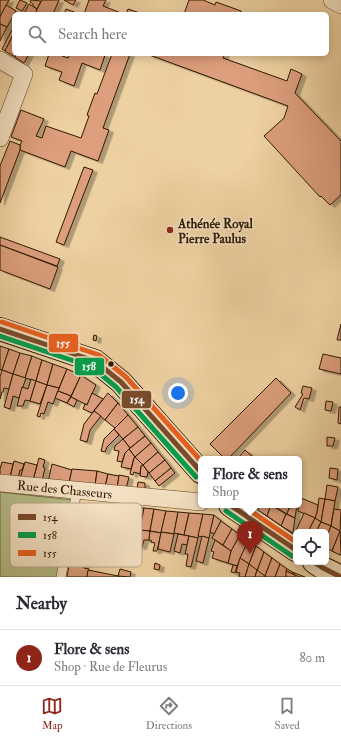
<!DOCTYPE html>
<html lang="en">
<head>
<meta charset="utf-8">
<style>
	:root { --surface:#fff; --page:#f7f7f7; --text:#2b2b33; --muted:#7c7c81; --line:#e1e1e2; --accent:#8f2418 }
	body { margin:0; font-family:"IM FELL Double Pica",serif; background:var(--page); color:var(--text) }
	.controls { position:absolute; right:12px; bottom:12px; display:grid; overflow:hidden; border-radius:6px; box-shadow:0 2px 10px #0003 }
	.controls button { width:36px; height:36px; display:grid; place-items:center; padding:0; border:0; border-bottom:1px solid var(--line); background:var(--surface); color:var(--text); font:20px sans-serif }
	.you { position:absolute; left:178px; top:393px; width:14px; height:14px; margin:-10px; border:3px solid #fff; border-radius:50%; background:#1a73e8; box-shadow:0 0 0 6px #1a73e833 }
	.badge { display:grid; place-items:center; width:26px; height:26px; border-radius:50%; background:var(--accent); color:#fff; font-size:13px; font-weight:700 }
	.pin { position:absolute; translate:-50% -33px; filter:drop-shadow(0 1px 2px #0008) }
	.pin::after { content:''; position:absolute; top:21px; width:14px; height:12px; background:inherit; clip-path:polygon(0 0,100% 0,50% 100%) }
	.popup { position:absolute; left:198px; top:456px; width:104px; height:52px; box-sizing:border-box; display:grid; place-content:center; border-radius:6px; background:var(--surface); filter:drop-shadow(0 1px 3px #0005); font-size:13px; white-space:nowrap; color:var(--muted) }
	.popup b { font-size:15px; color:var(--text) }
	.popup::after { content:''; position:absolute; left:50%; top:100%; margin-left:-8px; border:8px solid transparent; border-top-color:var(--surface) }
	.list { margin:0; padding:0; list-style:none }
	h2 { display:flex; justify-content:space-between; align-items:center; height:52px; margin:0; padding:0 16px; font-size:17px }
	h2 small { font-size:13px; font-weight:400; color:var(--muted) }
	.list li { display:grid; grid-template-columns:26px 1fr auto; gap:12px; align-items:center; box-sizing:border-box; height:56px; padding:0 16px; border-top:1px solid var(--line) }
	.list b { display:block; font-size:15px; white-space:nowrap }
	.list p { margin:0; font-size:13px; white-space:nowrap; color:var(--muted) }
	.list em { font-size:13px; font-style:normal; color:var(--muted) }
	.icon { flex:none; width:22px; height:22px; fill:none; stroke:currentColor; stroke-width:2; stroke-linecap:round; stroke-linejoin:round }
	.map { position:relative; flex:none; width:341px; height:577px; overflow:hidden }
	.search { position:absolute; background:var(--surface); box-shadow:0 2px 10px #0003; left:12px; right:12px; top:12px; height:44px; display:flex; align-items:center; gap:10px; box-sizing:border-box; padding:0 14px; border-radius:6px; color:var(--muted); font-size:15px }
	.sheet { height:108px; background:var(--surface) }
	nav { display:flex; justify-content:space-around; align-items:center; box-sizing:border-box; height:56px; border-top:1px solid var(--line); background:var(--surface); font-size:11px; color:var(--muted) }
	nav a { display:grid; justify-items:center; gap:2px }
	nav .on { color:var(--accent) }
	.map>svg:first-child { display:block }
</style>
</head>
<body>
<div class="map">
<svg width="341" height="577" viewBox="0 0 341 577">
	<defs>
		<filter id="shadow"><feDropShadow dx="4.5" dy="2.5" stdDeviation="0" flood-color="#0004"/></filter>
	</defs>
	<rect width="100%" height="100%" fill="#eed1a2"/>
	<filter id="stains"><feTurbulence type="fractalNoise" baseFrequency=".005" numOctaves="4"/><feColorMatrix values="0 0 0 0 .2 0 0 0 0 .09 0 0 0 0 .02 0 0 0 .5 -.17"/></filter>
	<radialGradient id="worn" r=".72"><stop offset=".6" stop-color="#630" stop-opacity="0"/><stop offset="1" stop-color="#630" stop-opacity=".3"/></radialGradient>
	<polygon fill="#b5bc88" stroke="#726a44" points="0,492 72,500 58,577 0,577"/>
	<g fill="#dc9e7c" stroke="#2e1900" filter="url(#shadow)">
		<polygon points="0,0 9,0 0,17"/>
		<polygon points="20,0 27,3 22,11 16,8"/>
		<polygon points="31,0 41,1 37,9 33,6 33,4 30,2"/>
		<polygon points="42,0 59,0 53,14 36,14 35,13"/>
		<polygon points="64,0 76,0 73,5"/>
		<polygon points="89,0 106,0 103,6 121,13 120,14 84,14"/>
		<polygon points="189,0 203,0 215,5 216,2 241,11 240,14 184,14"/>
		<polygon points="29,4 37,9 35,14 24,14"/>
		<polygon points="6,5 16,11 7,27 0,24 0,17"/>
		<polygon points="66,9 79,14 64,14"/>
		<polygon points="128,9 143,14 126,14"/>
		<polygon points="0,24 7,27 0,41"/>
		<polygon points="14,26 14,33 5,51 2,49"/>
		<polygon points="14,33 14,54 16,54 15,57 5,51"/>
		<polygon points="16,54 29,54 24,63 15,57"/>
		<polygon points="49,54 57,54 68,58 69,54 102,54 105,55 100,70 82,63 74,86 59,80 62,72 45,66"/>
		<polygon points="112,54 130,54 103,128 109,130 98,161 71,151 65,167 20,150 20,145 22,141 11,137 21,110 44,119 36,136 42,138 46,126 81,138 89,116 87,115 95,93 97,94"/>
		<polygon points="147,54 225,54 223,58 287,81 291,69 302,74 295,93 341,141 341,195 330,205 321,196 320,197 264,136 284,118 288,106"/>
		<polygon points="10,141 20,145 20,150 0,203 0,166"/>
		<polygon points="84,167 93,170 64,245 56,242"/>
		<polygon points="0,237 60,259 57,266 0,245"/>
		<polygon points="0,245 58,267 50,289 0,270"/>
		<polygon points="341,324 341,340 337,340"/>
		<polygon points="94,335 97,336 96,341 93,340"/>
		<polygon points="0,346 9,349 2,370 0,370"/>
		<polygon points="9,349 20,353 13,374 2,370"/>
		<polygon points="20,353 32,356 25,378 13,374"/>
		<polygon points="323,354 341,358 341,374 319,369"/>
		<polygon points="32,356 42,360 36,381 25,378"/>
		<polygon points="42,360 53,364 47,385 36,381"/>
		<polygon points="53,364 67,369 59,388 47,385"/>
		<polygon points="67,369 81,375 71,396 58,391"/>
		<polygon points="2,370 13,374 9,389 4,388 3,392 2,392 0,399 0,377"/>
		<polygon points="13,374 26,378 19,398 13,396 10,409 4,407"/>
		<polygon points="81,375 96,385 87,405 71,397"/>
		<polygon points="276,378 291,393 228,459 225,459 210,444"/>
		<polygon points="31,379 36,381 30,401 25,400 23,406 17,406 22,387 28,389"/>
		<polygon points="36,381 47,385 40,404 30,401"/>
		<polygon points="47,385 59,388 53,404 48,402 44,414 41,413 40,417 37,416"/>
		<polygon points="303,386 312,388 309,399 304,398 300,410 295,407 303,394 301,393"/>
		<polygon points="58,391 71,396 67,403 55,398"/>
		<polygon points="92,393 103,399 92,413 83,409 85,404 87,405"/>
		<polygon points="108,393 118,403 105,420 94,411"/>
		<polygon points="71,397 77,400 74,407 67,403"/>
		<polygon points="326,401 333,402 331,411 325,410"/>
		<polygon points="118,403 128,415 115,428 105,420"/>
		<polygon points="339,407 341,407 341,424 338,423"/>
		<polygon points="94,411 101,416 90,430 87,442 80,440 84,424"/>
		<polygon points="128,415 138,427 123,439 114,429"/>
		<polygon points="138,427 145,436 130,448 123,439"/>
		<polygon points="114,429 119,435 107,447 105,452 101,451 104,439"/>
		<polygon points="145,436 151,443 135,457 129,449"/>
		<polygon points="327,437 335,438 333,446 327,446"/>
		<polygon points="123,439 130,448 125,453 122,462 117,461 119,451 114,450 115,446"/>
		<polygon points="151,443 158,452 143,465 135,457"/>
		<polygon points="129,449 135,457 134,458 131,469 121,467 125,453"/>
		<polygon points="245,450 253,457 252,459 237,459"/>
		<polygon points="158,452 165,460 149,473 143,465"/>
		<polygon points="135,457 143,465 141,466 140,474 134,472 133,475 130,474 134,458"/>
		<polygon points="39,458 45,460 43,467 45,468 42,481 33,480"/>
		<polygon points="165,460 171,468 155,481 149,473"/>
		<polygon points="14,461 24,464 22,470 20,470 18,478 10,477"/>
		<polygon points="2,462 13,464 10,477 0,477 0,469"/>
		<polygon points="25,462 37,465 33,480 20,479"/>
		<polygon points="52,464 72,470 69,483 48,482"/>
		<polygon points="143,465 148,472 147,477 140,476 141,466"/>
		<polygon points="171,468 175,473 159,486 155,481"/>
		<polygon points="330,468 338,469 337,480 329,478"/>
		<polygon points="72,469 97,471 95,486 69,483"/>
		<polygon points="97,471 108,474 105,487 95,486"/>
		<polygon points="108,474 119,476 117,489 105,487"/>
		<polygon points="119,475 129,477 126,489 117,489"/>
		<polygon points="138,482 145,483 145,491 137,490"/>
		<polygon points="327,485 338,487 335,501 325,499"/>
		<polygon points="301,498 318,505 317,513 315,518 298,511"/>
		<polygon points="319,498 325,499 321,522 315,518 317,513"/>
		<polygon points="325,499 335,501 331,526 321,522"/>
		<polygon points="100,504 119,506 115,528 106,526 108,516 98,515"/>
		<polygon points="251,505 261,505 257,510"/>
		<polygon points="261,505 271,505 267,516 257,510"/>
		<polygon points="271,505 286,514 281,526 267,516"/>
		<polygon points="272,505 281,505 289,508 287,514"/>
		<polygon points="292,505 297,505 295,518 287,514 289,508 291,508"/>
		<polygon points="119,506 133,508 128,530 115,528"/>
		<polygon points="133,508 144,508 140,530 129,528"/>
		<polygon points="144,508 154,509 150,531 140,530"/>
		<polygon points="154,509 166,511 161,533 150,531"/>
		<polygon points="334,509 341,510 340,531 331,526"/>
		<polygon points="166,511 178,512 174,534 161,532"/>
		<polygon points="178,512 189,513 184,535 174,533"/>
		<polygon points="189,513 203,514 198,538 184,535"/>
		<polygon points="304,513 315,518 308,532 296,532 296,534 295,533"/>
		<polygon points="203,514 214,515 209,538 198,536"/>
		<polygon points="286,514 295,518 293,533 281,526"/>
		<polygon points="214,515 221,521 214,534 210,532"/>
		<polygon points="315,518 321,522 316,532 308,532"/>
		<polygon points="221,521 232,529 223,545 212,538"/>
		<polygon points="321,522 331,526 326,539 326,532 316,532"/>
		<polygon points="106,526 115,528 111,552 101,551 103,541 107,542 108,537 104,536"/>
		<polygon points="331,526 340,531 332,551 326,548 326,539"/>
		<polygon points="115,528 128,530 125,542 117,540 116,544 112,543"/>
		<polygon points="129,528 136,529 134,538 132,538 130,547 125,545"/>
		<polygon points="232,529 240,535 231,551 223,545"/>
		<polygon points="139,530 150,531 149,540 144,540 142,547 135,546"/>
		<polygon points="150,531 161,533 157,551 153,551 155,543 151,542 152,541 149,540"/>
		<polygon points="340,531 341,553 340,555 332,551"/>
		<polygon points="161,532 174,534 170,552 158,549"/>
		<polygon points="178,534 189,536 187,545 182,544 180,553 174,551"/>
		<polygon points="240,535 248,541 237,566 228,563 231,551"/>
		<polygon points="189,536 198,538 191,567 186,566 188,554 185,554"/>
		<polygon points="202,536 209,538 203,563 196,561"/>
		<polygon points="215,540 231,551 228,563 212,558 214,552 211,551"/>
		<polygon points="248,541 256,546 249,564 240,558"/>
		<polygon points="256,546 264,552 257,571 249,564"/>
		<polygon points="264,552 272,558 265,576 257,571"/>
		<polygon points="71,553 86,556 84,568 89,569 87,577 67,577"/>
		<polygon points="240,558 249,564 245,577 239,577 240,573 236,572"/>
		<polygon points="272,558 280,564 275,577 266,577 265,576"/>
		<polygon points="155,563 160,565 159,570 154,569"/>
		<polygon points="249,564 257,570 255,577 245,577"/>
		<polygon points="280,564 287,569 286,577 275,577"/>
		<polygon points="233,565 237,566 235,573 231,572"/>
		<polygon points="120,569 131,572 130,577 118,576"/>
		<polygon points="287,569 292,572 295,575 286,571"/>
		<polygon points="88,570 118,576 120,577 87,577"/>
		<polygon points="257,570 265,576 265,577 255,577"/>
		<polygon points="286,571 295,575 295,577 286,577"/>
		<polygon points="292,572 305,577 299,577 295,575"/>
	</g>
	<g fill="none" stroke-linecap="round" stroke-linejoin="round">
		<defs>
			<polyline id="lane" points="61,577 77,490"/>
			<g id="street">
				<polyline points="332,0 341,5"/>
				<polyline points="0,60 24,74 0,138"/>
				<path id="s1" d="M 0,483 L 201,502"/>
			</g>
			<g id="secondary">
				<polyline points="0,329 95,361 121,382 201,472"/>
				<polyline points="230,505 296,550"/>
				<polyline points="314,562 323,568 341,577"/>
			</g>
		</defs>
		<use href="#lane" stroke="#5e4728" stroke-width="10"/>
		<use href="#street" stroke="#5e4728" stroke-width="18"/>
		<use href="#secondary" stroke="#2e1900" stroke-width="24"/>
		<use href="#lane" stroke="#f4e1c3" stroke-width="9"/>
		<use href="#street" stroke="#f4e1c3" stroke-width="17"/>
		<use href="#secondary" stroke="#f4e1c3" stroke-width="22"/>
		<defs>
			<g id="bus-1">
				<polyline points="0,329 95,361 121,382 201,472"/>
				<polyline points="230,505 296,550"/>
				<polyline points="314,562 323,568 341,577"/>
			</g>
			<g id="bus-2">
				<polyline points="0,336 92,367 116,387 196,477"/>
				<polyline points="226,511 292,556"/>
			</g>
			<g id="bus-3">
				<polyline points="2,322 99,355 126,377 201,461"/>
				<polyline points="242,505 296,542"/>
			</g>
		</defs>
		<use href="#bus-1" stroke="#f4e1c3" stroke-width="8"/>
		<use href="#bus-2" stroke="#f4e1c3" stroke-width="8"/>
		<use href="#bus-3" stroke="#f4e1c3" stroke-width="8"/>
		<use href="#bus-1" stroke="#7a4b2a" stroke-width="5"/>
		<use href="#bus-2" stroke="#029f4d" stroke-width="5"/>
		<use href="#bus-3" stroke="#e86120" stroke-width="5"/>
	</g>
	<circle fill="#8f2418" stroke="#f4e1c3" stroke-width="1.5" cx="170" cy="230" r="4"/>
	<circle fill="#2e1900" stroke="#f4e1c3" stroke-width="1.5" cx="111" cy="364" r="3.5"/>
	<g text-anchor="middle" stroke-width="3" stroke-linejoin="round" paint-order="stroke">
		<g font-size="13" font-weight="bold" fill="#2e1900" stroke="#f4e1c3" text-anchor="start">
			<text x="178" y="228">Athénée Royal<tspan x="178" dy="15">Pierre Paulus</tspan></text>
		</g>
		<g font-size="13" fill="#2e1900" stroke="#f4e1c3">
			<text dy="5" stroke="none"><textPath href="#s1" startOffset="65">Rue des Chasseurs</textPath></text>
		</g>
	</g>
	<rect x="10" y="503" width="132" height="64" rx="6" fill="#f4e1c3" stroke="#b9a588" stroke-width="1"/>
	<rect x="18" y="514" width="18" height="6" fill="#7a4b2a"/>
	<rect x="18" y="532" width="18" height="6" fill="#029f4d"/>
	<rect x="18" y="550" width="18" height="6" fill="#e86120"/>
	<g font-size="11" fill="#2e1900">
		<text x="43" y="521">154</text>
		<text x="43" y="539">158</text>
		<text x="43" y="557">155</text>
	</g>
	<g stroke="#f4e1c3" stroke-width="1.5">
		<rect x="48" y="333" width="31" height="20" rx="4" fill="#e86120"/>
		<rect x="74" y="357" width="31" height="19" rx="4" fill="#029f4d"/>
		<rect x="121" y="390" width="31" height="19" rx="4" fill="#7a4b2a"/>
	</g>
	<g font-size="11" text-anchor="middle" font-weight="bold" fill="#fff">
		<text x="63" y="347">155</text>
		<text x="89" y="370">158</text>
		<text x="137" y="403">154</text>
	</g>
	<rect width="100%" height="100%" filter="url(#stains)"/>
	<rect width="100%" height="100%" fill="url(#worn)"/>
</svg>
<div class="controls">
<button><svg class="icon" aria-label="locate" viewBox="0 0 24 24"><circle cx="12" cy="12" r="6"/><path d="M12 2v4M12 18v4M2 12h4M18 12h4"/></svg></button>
</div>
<div class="you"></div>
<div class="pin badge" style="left:250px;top:554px">1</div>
<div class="popup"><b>Flore &amp; sens</b>Shop</div>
<div class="search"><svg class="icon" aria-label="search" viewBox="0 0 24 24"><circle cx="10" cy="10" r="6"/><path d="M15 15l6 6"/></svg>Search here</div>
</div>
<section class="sheet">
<h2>Nearby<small></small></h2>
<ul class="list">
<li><span class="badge">1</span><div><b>Flore &amp; sens</b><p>Shop · Rue de Fleurus</p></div><em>80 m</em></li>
</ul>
</section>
<nav>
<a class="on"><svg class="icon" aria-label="map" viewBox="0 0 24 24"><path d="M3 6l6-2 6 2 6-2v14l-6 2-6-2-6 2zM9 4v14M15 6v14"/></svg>Map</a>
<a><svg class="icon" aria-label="directions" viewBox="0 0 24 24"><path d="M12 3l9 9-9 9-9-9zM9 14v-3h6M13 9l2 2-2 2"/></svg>Directions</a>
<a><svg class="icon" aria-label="saved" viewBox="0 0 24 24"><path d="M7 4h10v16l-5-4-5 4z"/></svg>Saved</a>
</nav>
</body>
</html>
